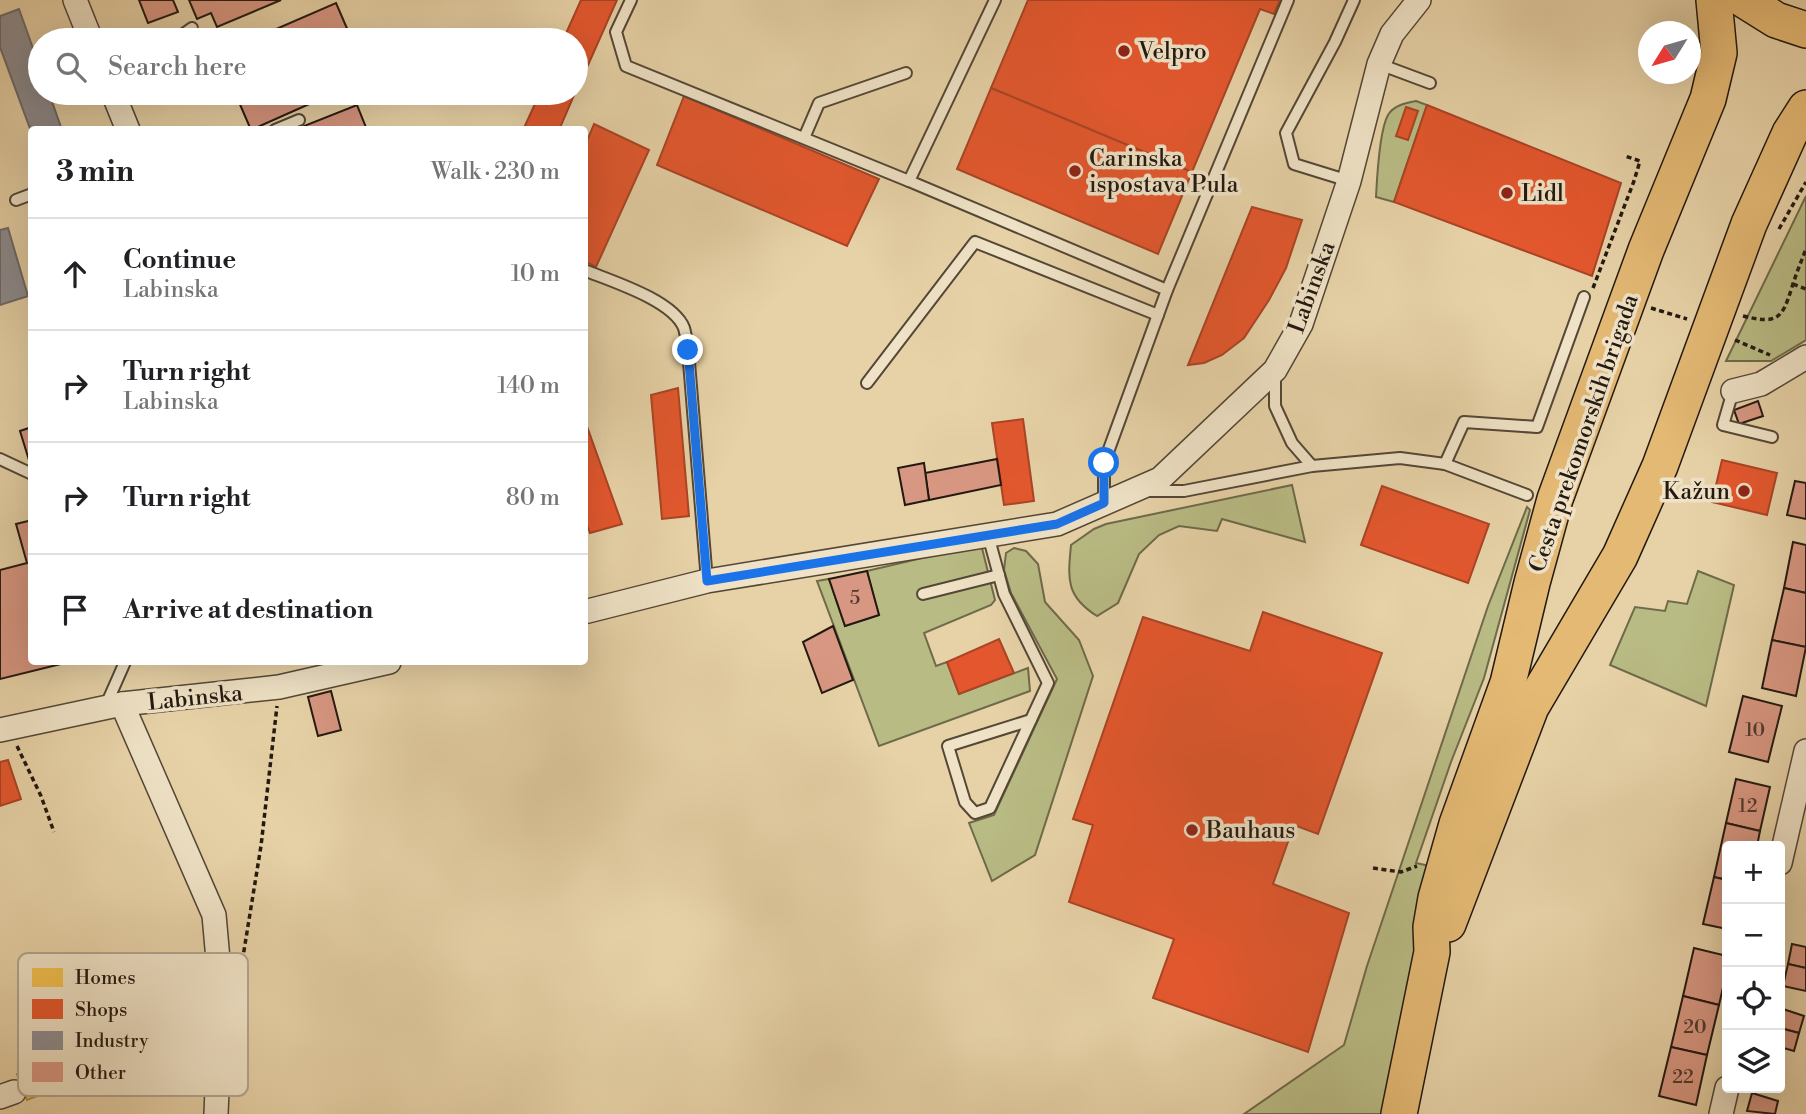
<!DOCTYPE html>
<html lang="en">
<head>
<meta charset="utf-8">
<style>
	:root { --surface:#fff; --page:#f2f2f2; --text:#202124; --muted:#757577; --line:#e0e0e0 }
	body { margin:0; font-family:"Libre Bodoni",serif; background:var(--page); color:var(--text) }
	.controls { position:absolute; right:21px; bottom:21px; display:grid; overflow:hidden; border-radius:7px; box-shadow:0 7px 28px #0002 }
	.controls button { width:63px; height:63px; display:grid; place-items:center; padding:0; border:0; border-bottom:2px solid var(--line); background:var(--surface); color:var(--text); font:35px sans-serif }
	.compass { position:absolute; left:1638px; top:21px; width:63px; height:63px; border-radius:50%; background:var(--surface); box-shadow:0 7px 28px #0002; rotate:233deg }
	.stop { position:absolute; width:21px; height:21px; margin:-16px; border:5px solid #1a73e8; border-radius:50%; background:#fff }
	.stop.end { background:#1a73e8; border-color:#fff; box-shadow:0 2px 7px #0008 }
	.list { margin:0; padding:0; list-style:none }
	h2 { display:flex; justify-content:space-between; align-items:center; height:91px; margin:0; padding:0 28px; font-size:30px }
	h2 small { font-size:23px; font-weight:400; color:var(--muted) }
	.list li { display:grid; grid-template-columns:46px 1fr auto; gap:21px; align-items:center; box-sizing:border-box; height:112px; padding:0 28px; border-top:2px solid var(--line) }
	.list b { display:block; font-size:26px; white-space:nowrap }
	.list p { margin:0; font-size:23px; white-space:nowrap; color:var(--muted) }
	.list em { font-size:23px; font-style:normal; color:var(--muted) }
	.icon { flex:none; width:38px; height:38px; fill:none; stroke:currentColor; stroke-width:2; stroke-linecap:round; stroke-linejoin:round }
	.map { position:relative; flex:none; width:1806px; height:1114px; overflow:hidden }
	.search { position:absolute; background:var(--surface); box-shadow:0 7px 28px #0002; left:28px; top:28px; width:560px; height:77px; display:flex; align-items:center; gap:18px; box-sizing:border-box; padding:0 24px; border-radius:38px; color:var(--muted); font-size:26px }
	.panel { position:absolute; background:var(--surface); box-shadow:0 7px 28px #0002; left:28px; top:126px; width:560px; height:539px; border-radius:7px }
	.map>svg:first-child { display:block }
</style>
</head>
<body>
<div class="map">
<svg width="1806" height="1114" viewBox="0 0 1806 1114">
	<rect width="100%" height="100%" fill="#e7d2a7"/>
	<filter id="stains"><feTurbulence type="fractalNoise" baseFrequency=".00286" numOctaves="4"/><feColorMatrix values="0 0 0 0 .2 0 0 0 0 .09 0 0 0 0 .02 0 0 0 .5 -.17"/></filter>
	<radialGradient id="worn" r=".72"><stop offset=".6" stop-color="#630" stop-opacity="0"/><stop offset="1" stop-color="#630" stop-opacity=".3"/></radialGradient>
	<g fill="#b9bb84" stroke="#6e6a4a" stroke-width="2">
		<path d="M 1416,101 L 1427,105 L 1394,202 L 1376,197 C 1377,178 1379,131 1388,115 C 1394,105 1406,103 1416,101 Z"/>
		<polygon points="1806,196 1806,340 1771,361 1726,361"/>
		<path d="M 1292,485 L 1305,542 L 1222,519 L 1217,531 L 1179,526 L 1159,535 L 1139,554 L 1118,603 L 1097,616 C 1065,596 1068,578 1071,545 L 1094,529 L 1106,524 Z"/>
		<polygon points="1527,507 1530,510 1484,678 1451,762 1416,863 1430,866 1386,1114 1244,1114 1344,1045 1367,966 1488,606"/>
		<polygon points="981,544 995,600 991,605 924,633 936,666 947,662 959,694 1028,668 1030,691 879,746 817,581 829,579 845,626 879,615 867,571"/>
		<polygon points="1014,548 1026,551 1038,564 1045,602 1079,640 1093,676 1035,855 992,881 969,823 994,815 1057,679 1011,593 1004,570 1006,553"/>
		<polygon points="1698,571 1734,585 1706,706 1610,665 1635,607 1665,611 1668,601 1687,604"/>
	</g>
	<polygon fill="#f2c14e" stroke="#b48f3c" stroke-width="2" points="43,1064 53,1090 27,1100 17,1074"/>
	<g fill="#e4572e" stroke="#aa4425" stroke-width="2">
		<polygon points="581,0 617,0 576,92 576,40 563,40"/>
		<polygon points="1028,0 1280,0 1274,14 1260,9 1192,172 991,88"/>
		<polygon points="991,88 1192,172 1158,254 957,169"/>
		<polygon points="540,93 575,93 559,130 523,130"/>
		<polygon points="684,96 879,179 847,246 657,165"/>
		<polygon points="1427,105 1621,183 1592,276 1394,202"/>
		<polygon points="1406,107 1418,111 1408,140 1396,136"/>
		<polygon points="594,124 649,150 596,267 584,261 584,148"/>
		<polygon points="1252,207 1302,220 1286,268 1269,300 1244,338 1222,355 1204,363 1188,365"/>
		<polygon points="678,388 689,516 662,519 651,395"/>
		<polygon points="584,418 622,524 590,533 584,517"/>
		<polygon points="1023,419 1034,501 1004,505 992,423"/>
		<polygon points="1722,460 1777,473 1767,515 1712,502"/>
		<polygon points="1382,486 1489,524 1468,583 1361,545"/>
		<polygon points="1263,612 1382,653 1318,834 1294,825 1273,884 1349,913 1308,1052 1153,998 1174,939 1069,902 1093,825 1073,819 1143,617 1250,651"/>
		<polygon points="999,639 1014,673 959,694 947,662"/>
		<polygon points="8,760 21,799 0,806 0,762"/>
	</g>
	<g fill="#8d8d92" stroke="#6d6a6b" stroke-width="2">
		<polygon points="19,9 40,68 40,93 49,93 62,130 32,130 32,134 0,47 0,16"/>
		<polygon points="8,228 28,296 0,305 0,230"/>
	</g>
	<g fill="#d89782" stroke="#231911" stroke-width="2">
		<polygon points="139,0 173,0 178,12 148,23"/>
		<polygon points="189,0 281,0 217,27 211,13 197,19"/>
		<polygon points="336,3 352,40 251,40"/>
		<polygon points="235,93 334,93 251,130"/>
		<polygon points="357,105 367,130 305,130 304,126"/>
		<polygon points="1758,401 1763,416 1739,424 1734,410"/>
		<polygon points="32,427 32,470 20,431"/>
		<polygon points="997,459 1001,485 929,500 925,473"/>
		<polygon points="924,463 929,500 905,505 898,468"/>
		<polygon points="1795,481 1806,483 1806,519 1787,515"/>
		<polygon points="32,520 32,662 69,662 0,679 0,570 27,563 16,524"/>
		<polygon points="1793,542 1806,545 1806,593 1784,588"/>
		<polygon points="867,571 879,615 845,626 829,579"/>
		<polygon points="1784,588 1806,593 1806,647 1772,640"/>
		<polygon points="833,626 853,680 822,693 803,642"/>
		<polygon points="1772,640 1806,647 1796,696 1762,688"/>
		<polygon points="331,691 341,730 318,736 308,697"/>
		<polygon points="1743,696 1782,706 1768,762 1729,752"/>
		<polygon points="1736,779 1770,787 1760,831 1726,823"/>
		<polygon points="1726,823 1760,831 1757,846 1727,846 1727,880 1714,877"/>
		<polygon points="1714,877 1727,880 1727,929 1703,924"/>
		<polygon points="1792,944 1806,947 1806,968 1788,964"/>
		<polygon points="1694,948 1727,956 1727,970 1719,1005 1683,996"/>
		<polygon points="1788,964 1806,968 1806,991 1783,986"/>
		<polygon points="1683,996 1719,1005 1707,1055 1671,1047"/>
		<polygon points="1780,1008 1804,1016 1799,1033 1780,1028"/>
		<polygon points="1780,1028 1799,1033 1794,1051 1780,1047"/>
		<polygon points="1671,1047 1707,1055 1696,1105 1659,1096"/>
		<polygon points="1752,1093 1778,1101 1775,1114 1747,1111"/>
	</g>
	<g fill="none" stroke-linecap="round" stroke-linejoin="round">
		<defs>
			<g id="lane">
				<polyline points="631,0 616,32 626,66 909,181"/>
				<polyline points="995,0 909,181 1167,290"/>
				<polyline points="175,40 192,28"/>
				<polyline points="1379,64 1430,83"/>
				<polyline points="275,130 299,120"/>
				<polyline points="804,138 819,103 906,73"/>
				<polyline points="1349,181 1294,164 1286,133 1335,42 1354,0"/>
				<polyline points="16,200 32,194"/>
				<path d="M 584,270 C 611,281 673,300 684,328 C 686,335 687,343 688,350 L 707,581"/>
				<polyline points="1275,371 1275,406 1292,443 1312,466"/>
				<polyline points="867,383 975,242 1158,315"/>
				<polyline points="1733,391 1723,425 1772,437"/>
				<polyline points="0,459 32,474"/>
				<polyline points="1445,464 1464,422 1537,427 1584,297"/>
				<polyline points="1147,491 1184,491 1312,466 1400,458 1445,464 1527,495"/>
				<polyline points="1104,503 1104,463 1167,290 1288,0"/>
				<polyline points="988,535 1004,594 1048,683 990,808 975,813 965,802 948,746 1031,720"/>
				<polyline points="923,594 999,575"/>
				<polyline points="106,705 125,662"/>
			</g>
			<g id="street">
				<polyline points="75,0 91,40"/>
				<polyline points="113,93 128,130"/>
				<polyline points="1733,391 1761,384 1806,357"/>
				<polyline points="584,612 707,581 1057,524 1160,479 1275,370 1301,324 1349,181 1379,64 1392,34 1419,0"/>
				<polyline points="122,704 214,915 221,993 216,1114"/>
				<polyline points="0,730 122,704 279,687 389,662"/>
				<polyline points="1780,863 1806,751"/>
				<polyline points="0,1097 14,1092"/>
				<polyline points="1721,1114 1727,1088"/>
			</g>
			<g id="primary">
				<polyline points="1744,0 1776,20 1806,30"/>
				<polyline points="1448,924 1531,707 1620,556 1660,466 1749,224 1790,133 1806,108"/>
				<polyline points="1399,1114 1432,952 1431,927 1436,898 1457,824 1508,683 1532,583 1555,499 1646,250 1708,99 1719,53 1714,0"/>
			</g>
		</defs>
		<use href="#lane" stroke="#544736" stroke-width="14"/>
		<use href="#street" stroke="#544736" stroke-width="26"/>
		<use href="#primary" stroke="#231911" stroke-width="38"/>
		<g stroke="#231911" stroke-width="3.5" stroke-dasharray="5 3.5" stroke-linecap="butt">
			<polyline points="1779,229 1806,182"/>
			<polyline points="1793,284 1806,289"/>
			<polyline points="1593,288 1634,181 1640,161 1625,156"/>
			<polyline points="1651,308 1687,319"/>
			<path d="M 1743,316 C 1777,324 1782,320 1792,287 C 1796,274 1801,262 1806,249"/>
			<polyline points="1735,340 1770,355"/>
			<polyline points="17,746 41,796 54,832"/>
			<polyline points="1373,868 1401,872 1417,866"/>
			<polyline points="241,969 261,846 277,706"/>
		</g>
		<use href="#lane" stroke="#efe2c6" stroke-width="10"/>
		<use href="#street" stroke="#efe2c6" stroke-width="23"/>
		<use href="#primary" stroke="#e4b974" stroke-width="35"/>
	</g>
	<g fill="none" stroke-linecap="round" stroke-linejoin="round">
		<polyline stroke="#1a73e8" stroke-width="9" points="688,350 707,581 1057,524 1104,503 1104,463"/>
	</g>
	<g fill="#8f2418" stroke="#efe2c6" stroke-width="2.5">
		<circle cx="1124" cy="51" r="7"/>
		<circle cx="1075" cy="171" r="7"/>
		<circle cx="1507" cy="193" r="7"/>
		<circle cx="1744" cy="491" r="7"/>
		<circle cx="1192" cy="830" r="7"/>
	</g>
	<g text-anchor="middle" stroke-width="7" stroke-linejoin="round" paint-order="stroke">
		<g font-size="19" fill="#50382d">
			<text x="855" y="604">5</text>
			<text x="1755" y="736">10</text>
			<text x="1748" y="812">12</text>
			<text x="1695" y="1033">20</text>
			<text x="1683" y="1083">22</text>
		</g>
		<g font-size="23" fill="#231911" stroke="#efe2c6" text-anchor="start">
			<text x="1138" y="59">Velpro</text>
			<text x="1089" y="166">Carinska<tspan x="1089" dy="26">ispostava Pula</tspan></text>
			<text x="1521" y="201">Lidl</text>
			<text x="1730" y="499" text-anchor="end">Kažun</text>
			<text x="1206" y="838">Bauhaus</text>
		</g>
		<g font-size="23" fill="#231911" stroke="#efe2c6">
			<text transform="translate(1311 287) rotate(-70)" y="8">Labinska</text>
			<text transform="translate(1583 433) rotate(-71)" y="8">Cesta prekomorskih brigada</text>
			<text transform="translate(195 697) rotate(-6)" y="8">Labinska</text>
		</g>
	</g>
	<rect x="18" y="953" width="230" height="143" rx="10" fill="#efe2c6" stroke="#b2a690" stroke-width="2"/>
	<rect x="32" y="968" width="31" height="19" fill="#f2c14e"/>
	<rect x="32" y="999" width="31" height="20" fill="#e4572e"/>
	<rect x="32" y="1031" width="31" height="19" fill="#8d8d92"/>
	<rect x="32" y="1062" width="31" height="20" fill="#d89782"/>
	<g font-size="19" fill="#231911">
		<text x="75" y="984">Homes</text>
		<text x="75" y="1016">Shops</text>
		<text x="75" y="1047">Industry</text>
		<text x="75" y="1079">Other</text>
	</g>
	<rect width="100%" height="100%" filter="url(#stains)"/>
	<rect width="100%" height="100%" fill="url(#worn)"/>
</svg>
<div class="controls">
<button>+</button>
<button>−</button>
<button><svg class="icon" aria-label="locate" viewBox="0 0 24 24"><circle cx="12" cy="12" r="6"/><path d="M12 2v4M12 18v4M2 12h4M18 12h4"/></svg></button>
<button><svg class="icon" aria-label="layers" viewBox="0 0 24 24"><path d="M12 4l9 5-9 5-9-5zM3 14l9 5 9-5"/></svg></button>
</div>
<svg class="compass" viewBox="-18 -18 36 36"><path d="M0-13l5 13h-10z" fill="#e53935"/><path d="M0 13l5-13h-10z" fill="#757577"/></svg>
<div class="stop" style="left:1104px;top:463px"></div>
<div class="stop end" style="left:688px;top:350px"></div>
<div class="search"><svg class="icon" aria-label="search" viewBox="0 0 24 24"><circle cx="10" cy="10" r="6"/><path d="M15 15l6 6"/></svg>Search here</div>
<section class="panel">
<h2>3 min<small>Walk · 230 m</small></h2>
<ul class="list">
<li><svg class="icon" aria-label="ahead" viewBox="0 0 24 24"><path d="M12 20V5M6 11l6-6 6 6"/></svg><div><b>Continue</b><p>Labinska</p></div><em>10 m</em></li>
<li><svg class="icon" aria-label="right" viewBox="0 0 24 24"><path d="M7 20v-9h11M14 6l5 5-5 5"/></svg><div><b>Turn right</b><p>Labinska</p></div><em>140 m</em></li>
<li><svg class="icon" aria-label="right" viewBox="0 0 24 24"><path d="M7 20v-9h11M14 6l5 5-5 5"/></svg><div><b>Turn right</b></div><em>80 m</em></li>
<li><svg class="icon" aria-label="arrive" viewBox="0 0 24 24"><path d="M6 21V4h12l-3 4 3 4H6"/></svg><div><b>Arrive at destination</b></div></li>
</ul>
</section>
</div>
</body>
</html>
